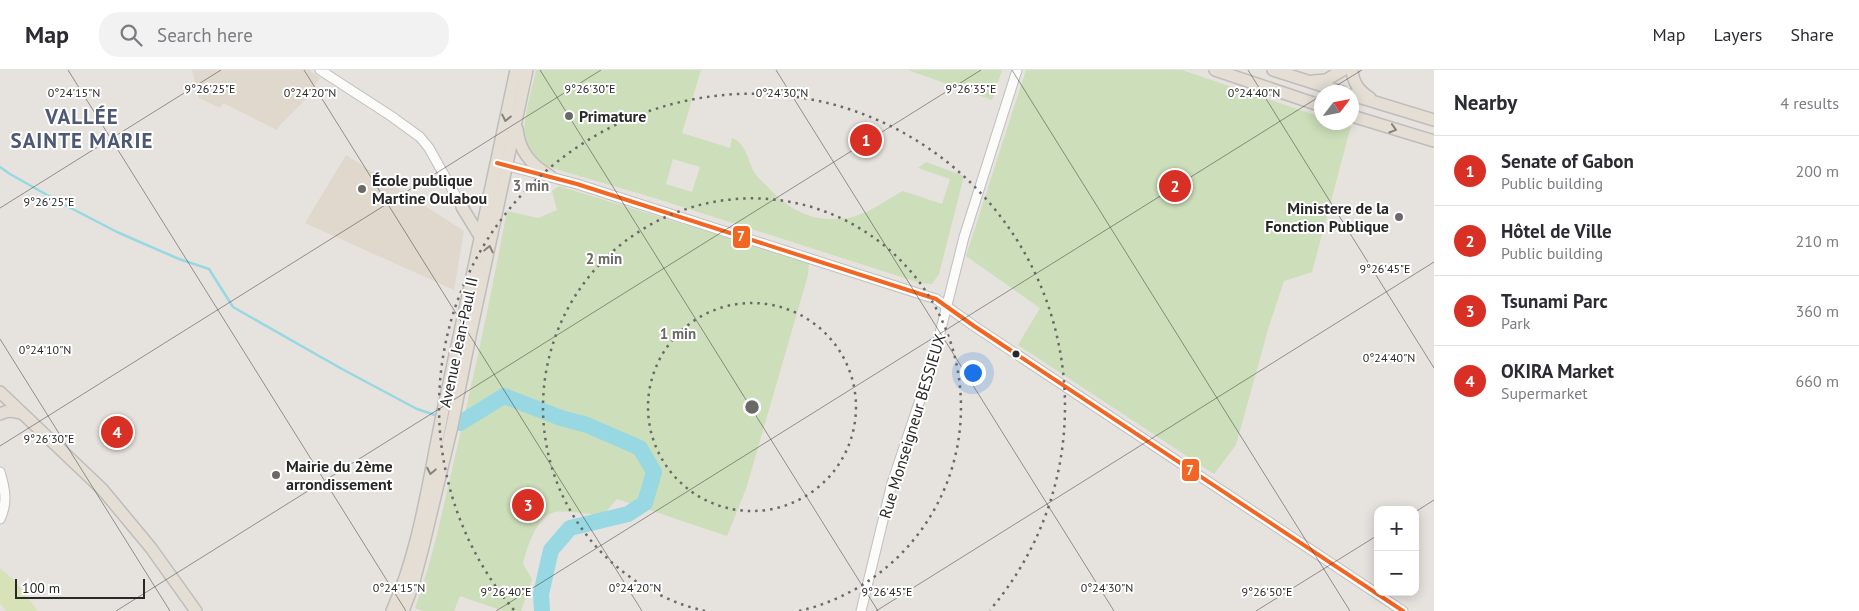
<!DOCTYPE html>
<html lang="en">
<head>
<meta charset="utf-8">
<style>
	:root { --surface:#fff; --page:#f2f2f3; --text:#2b2b33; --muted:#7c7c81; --line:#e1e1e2; --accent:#d93025 }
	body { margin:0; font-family:"PT Sans",sans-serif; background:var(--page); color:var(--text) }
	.controls { position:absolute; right:15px; bottom:15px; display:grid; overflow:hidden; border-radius:10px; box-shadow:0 2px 12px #0003 }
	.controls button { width:45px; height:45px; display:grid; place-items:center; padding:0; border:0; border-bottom:1px solid var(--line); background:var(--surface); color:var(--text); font:25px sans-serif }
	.compass { position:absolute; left:1314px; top:15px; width:45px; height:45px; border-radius:50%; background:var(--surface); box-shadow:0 2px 12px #0003; rotate:58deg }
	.scale { position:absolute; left:15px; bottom:12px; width:130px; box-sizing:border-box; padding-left:5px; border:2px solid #282828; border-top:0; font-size:14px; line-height:18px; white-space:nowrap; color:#282828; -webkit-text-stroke:4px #fff; paint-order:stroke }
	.you { position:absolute; left:972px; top:302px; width:18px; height:18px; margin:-12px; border:4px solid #fff; border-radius:50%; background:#1a73e8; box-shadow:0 0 0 8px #1a73e833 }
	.badge { display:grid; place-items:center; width:32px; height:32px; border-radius:50%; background:var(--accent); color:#fff; font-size:16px; font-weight:700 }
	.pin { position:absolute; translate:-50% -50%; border:2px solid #fff; box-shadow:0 1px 5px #0006 }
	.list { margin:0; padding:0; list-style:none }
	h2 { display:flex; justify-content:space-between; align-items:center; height:65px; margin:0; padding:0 20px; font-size:21px }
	h2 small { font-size:16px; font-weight:400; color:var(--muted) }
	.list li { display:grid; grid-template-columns:32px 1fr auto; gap:15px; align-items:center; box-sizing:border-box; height:70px; padding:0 20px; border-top:1px solid var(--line) }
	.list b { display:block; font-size:19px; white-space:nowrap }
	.list p { margin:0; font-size:16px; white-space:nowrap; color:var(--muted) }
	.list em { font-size:16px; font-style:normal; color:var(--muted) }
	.icon { flex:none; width:28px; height:28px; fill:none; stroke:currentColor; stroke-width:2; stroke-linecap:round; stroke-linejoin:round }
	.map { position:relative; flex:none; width:1434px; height:541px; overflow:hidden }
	header { display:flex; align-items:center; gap:30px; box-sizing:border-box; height:70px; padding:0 25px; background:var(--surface); border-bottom:1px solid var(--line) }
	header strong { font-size:24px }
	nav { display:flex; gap:28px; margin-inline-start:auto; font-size:18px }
	.search { width:350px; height:45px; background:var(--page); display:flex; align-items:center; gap:12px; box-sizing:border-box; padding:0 18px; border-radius:20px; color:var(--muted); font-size:19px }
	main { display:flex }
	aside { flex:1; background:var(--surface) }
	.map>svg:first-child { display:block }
</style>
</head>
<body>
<header>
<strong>Map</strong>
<div class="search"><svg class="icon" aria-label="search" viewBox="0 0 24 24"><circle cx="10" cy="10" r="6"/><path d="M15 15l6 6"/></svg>Search here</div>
<nav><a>Map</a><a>Layers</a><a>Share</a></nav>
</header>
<main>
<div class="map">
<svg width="1434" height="541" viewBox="0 0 1434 541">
	<rect width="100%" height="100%" fill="#e6e2de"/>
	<g fill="#e0d8cd">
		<polygon points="192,0 309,0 320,8 306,29 280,55 277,60 223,33 220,38 199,28"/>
		<polygon points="346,85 464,161 454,220 305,153"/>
	</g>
	<g fill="#cddeba" fill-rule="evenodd">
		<path d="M 536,0 L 701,0 L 682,63 L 730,78 L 732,68 C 746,73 748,91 754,102 C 757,107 763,112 767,116 C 789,141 814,153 848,148 C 867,145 886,130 903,121 L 942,134 L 950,109 L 918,98 L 926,92 L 964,106 L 939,204 L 932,214 L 920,213 L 661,130 L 542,95 C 536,88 527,78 525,69 C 521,54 533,16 536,0 ZM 673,89 L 700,97 L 692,122 L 666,114 Z"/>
		<polygon points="908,0 1002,0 992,30"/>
		<polygon points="1026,0 1182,0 1321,47 1322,52 1339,53 1351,56 1312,202 1284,211 1269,256 1236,375 1214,404 1018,275 1040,238 966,186"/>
		<path d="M 559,116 L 809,193 L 808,205 L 746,419 L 727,466 L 617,429 L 603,445 C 593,445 564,440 555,442 C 536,447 527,477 523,494 L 532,509 L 521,541 L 503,541 L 460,526 L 454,541 L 423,541 L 415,538 C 432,491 442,443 453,395 C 473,311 491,226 507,141 L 538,148 L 557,140 L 552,121 Z"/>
	</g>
	<polygon fill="#d8e2b8" points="0,498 15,511 38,541 6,541 0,533"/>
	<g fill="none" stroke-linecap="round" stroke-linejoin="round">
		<polyline stroke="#98d8e2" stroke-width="2.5" points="0,97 10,104 63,134 117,162 179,189 209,199 233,237 342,299 417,339 438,346"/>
		<polyline stroke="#98d8e2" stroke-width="16" points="460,353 504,326 561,348 587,355 640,378 654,402 645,433 628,444 570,458 551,480 541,524 542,541"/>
		<defs>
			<g id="minor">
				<polyline points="320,0 391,46 420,67 429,78 462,137"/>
				<polyline points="501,94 577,114 936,229 974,256 1403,541"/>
				<path d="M 0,402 C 5,418 8,433 0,449"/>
				<polyline points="861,541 892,413 933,291 964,167 1017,0"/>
			</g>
			<g id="major">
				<polyline points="1215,0 1322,36"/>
				<polyline points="1273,0 1342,22"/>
				<path d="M 1352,0 C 1353,13 1359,21 1370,28"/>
				<polyline points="1313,11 1326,10 1343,0"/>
				<polyline points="1352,25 1434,50"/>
				<polyline points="1352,46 1434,71"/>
				<path d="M 517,59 C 519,81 531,95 550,106"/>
				<polyline points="462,137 481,168"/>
				<polyline points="0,322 102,419 151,478 196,541"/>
				<path d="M 0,344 C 8,340 14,341 23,344"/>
				<path d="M 392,541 C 421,476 429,405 444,336 C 468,224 493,112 516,0"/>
				<polyline points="403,541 413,515 423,477 452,356 470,266 527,0"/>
			</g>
		</defs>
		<use href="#minor" stroke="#c0bfbf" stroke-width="11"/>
		<use href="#major" stroke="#bfbdbc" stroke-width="14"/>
		<use href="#minor" stroke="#fbfbfa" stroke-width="9"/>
		<use href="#major" stroke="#e4ded4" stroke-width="11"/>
		<defs>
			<polyline id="bus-1" points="497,93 577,114 936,229 974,256 1403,541"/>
		</defs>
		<use href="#bus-1" stroke="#fff" stroke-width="8"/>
		<use href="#bus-1" stroke="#f26522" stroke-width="4"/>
	</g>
	<defs><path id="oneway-chevron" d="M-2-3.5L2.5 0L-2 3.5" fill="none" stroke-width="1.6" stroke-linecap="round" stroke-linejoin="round" transform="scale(1.25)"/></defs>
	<g stroke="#86837e">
		<use href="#oneway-chevron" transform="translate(506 48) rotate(102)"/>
		<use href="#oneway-chevron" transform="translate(1393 59) rotate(17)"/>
		<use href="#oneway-chevron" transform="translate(489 179) rotate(-78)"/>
		<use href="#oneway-chevron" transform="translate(431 401) rotate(101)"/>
	</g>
	<path fill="none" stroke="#282828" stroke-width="1" stroke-opacity="0.45" d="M 68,0 L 406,541M 304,0 L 642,541M 540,0 L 878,541M 776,0 L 1114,541M 1012,0 L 1350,541M 1248,0 L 1434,298M 1326,22 L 1362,0M 0,138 L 221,0M 0,269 L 170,541M 0,376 L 601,0M 1415,442 L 1434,430M 116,541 L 981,0M 496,541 L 1322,25M 876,541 L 1434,192M 1256,541 L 1378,465"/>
	<g fill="none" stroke="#6a6968" stroke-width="2.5" stroke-dasharray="2.5 5">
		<circle cx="752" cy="337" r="104"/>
		<path d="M705 541A209 209 0 1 1 799 541"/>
		<path d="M514 540A313 313 0 1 1 990 540"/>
	</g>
	<g fill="#6a6968" stroke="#fff" stroke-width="2">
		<circle cx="569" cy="46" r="5"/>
		<circle cx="362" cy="119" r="5"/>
		<circle cx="1399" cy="147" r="5"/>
		<circle cx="276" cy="405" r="5"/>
	</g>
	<circle fill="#282828" stroke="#fff" stroke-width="2" cx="1016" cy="284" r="4.5"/>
	<g text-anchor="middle" stroke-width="4" stroke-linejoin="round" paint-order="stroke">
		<g font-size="16" font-weight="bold" fill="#282828" stroke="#fff" text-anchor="start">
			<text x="579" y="52">Primature</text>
			<text x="372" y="116">École publique<tspan x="372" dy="18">Martine Oulabou</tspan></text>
			<text x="1389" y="144" text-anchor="end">Ministere de la<tspan x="1389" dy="18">Fonction Publique</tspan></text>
			<text x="286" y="402">Mairie du 2ème<tspan x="286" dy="18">arrondissement</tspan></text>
		</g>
		<g font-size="16" fill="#282828" stroke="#fff">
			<text transform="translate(458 272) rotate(-78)" y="6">Avenue Jean-Paul II</text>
			<text transform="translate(912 356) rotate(-73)" y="6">Rue Monseigneur BESSIEUX</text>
		</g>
		<g font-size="21" font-weight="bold" letter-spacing="1" fill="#4d5974" stroke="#fff">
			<text x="82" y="54">VALLÉE<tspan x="82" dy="24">SAINTE MARIE</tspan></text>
		</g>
	</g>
	<g font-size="12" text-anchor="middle" fill="#282828" stroke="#fff" stroke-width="4" stroke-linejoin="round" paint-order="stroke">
		<text x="590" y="23">9°26'30"E</text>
		<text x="971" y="23">9°26'35"E</text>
		<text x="210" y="23">9°26'25"E</text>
		<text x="74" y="27">0°24'15"N</text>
		<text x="310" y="27">0°24'20"N</text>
		<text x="782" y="27">0°24'30"N</text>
		<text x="1254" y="27">0°24'40"N</text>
		<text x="49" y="136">9°26'25"E</text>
		<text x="1385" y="203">9°26'45"E</text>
		<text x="45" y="284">0°24'10"N</text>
		<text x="1389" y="292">0°24'40"N</text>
		<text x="49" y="373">9°26'30"E</text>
		<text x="399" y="522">0°24'15"N</text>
		<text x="635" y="522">0°24'20"N</text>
		<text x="1107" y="522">0°24'30"N</text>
		<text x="506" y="526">9°26'40"E</text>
		<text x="887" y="526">9°26'45"E</text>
		<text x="1267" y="526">9°26'50"E</text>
	</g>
	<circle cx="752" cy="337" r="8" fill="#6a6968" stroke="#fff" stroke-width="2.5"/>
	<g font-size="15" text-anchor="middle" font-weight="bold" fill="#6a6968" stroke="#fff" stroke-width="4" stroke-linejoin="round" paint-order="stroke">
		<text x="531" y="121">3 min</text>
		<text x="604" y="194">2 min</text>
		<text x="678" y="269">1 min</text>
	</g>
	<g stroke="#fff" stroke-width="2">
		<rect x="732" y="155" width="19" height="24" rx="5" fill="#f26522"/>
		<rect x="1181" y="388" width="19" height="24" rx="5" fill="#f26522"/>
	</g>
	<g font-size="14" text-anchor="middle" font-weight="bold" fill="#fff">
		<text x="741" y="171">7</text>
		<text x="1190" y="405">7</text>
	</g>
</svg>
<div class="controls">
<button>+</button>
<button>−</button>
</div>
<svg class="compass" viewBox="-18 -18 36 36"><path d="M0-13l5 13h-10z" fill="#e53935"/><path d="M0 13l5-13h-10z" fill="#7c7c81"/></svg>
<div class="scale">100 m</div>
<div class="you"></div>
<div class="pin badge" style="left:866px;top:70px">1</div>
<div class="pin badge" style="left:1175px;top:116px">2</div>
<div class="pin badge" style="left:528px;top:435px">3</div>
<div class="pin badge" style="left:117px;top:362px">4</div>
</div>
<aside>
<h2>Nearby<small>4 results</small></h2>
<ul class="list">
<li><span class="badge">1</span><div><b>Senate of Gabon</b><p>Public building</p></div><em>200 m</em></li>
<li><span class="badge">2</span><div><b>Hôtel de Ville</b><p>Public building</p></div><em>210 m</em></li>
<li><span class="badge">3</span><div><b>Tsunami Parc</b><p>Park</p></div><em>360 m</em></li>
<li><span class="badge">4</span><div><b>OKIRA Market</b><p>Supermarket</p></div><em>660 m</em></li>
</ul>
</aside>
</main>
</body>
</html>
